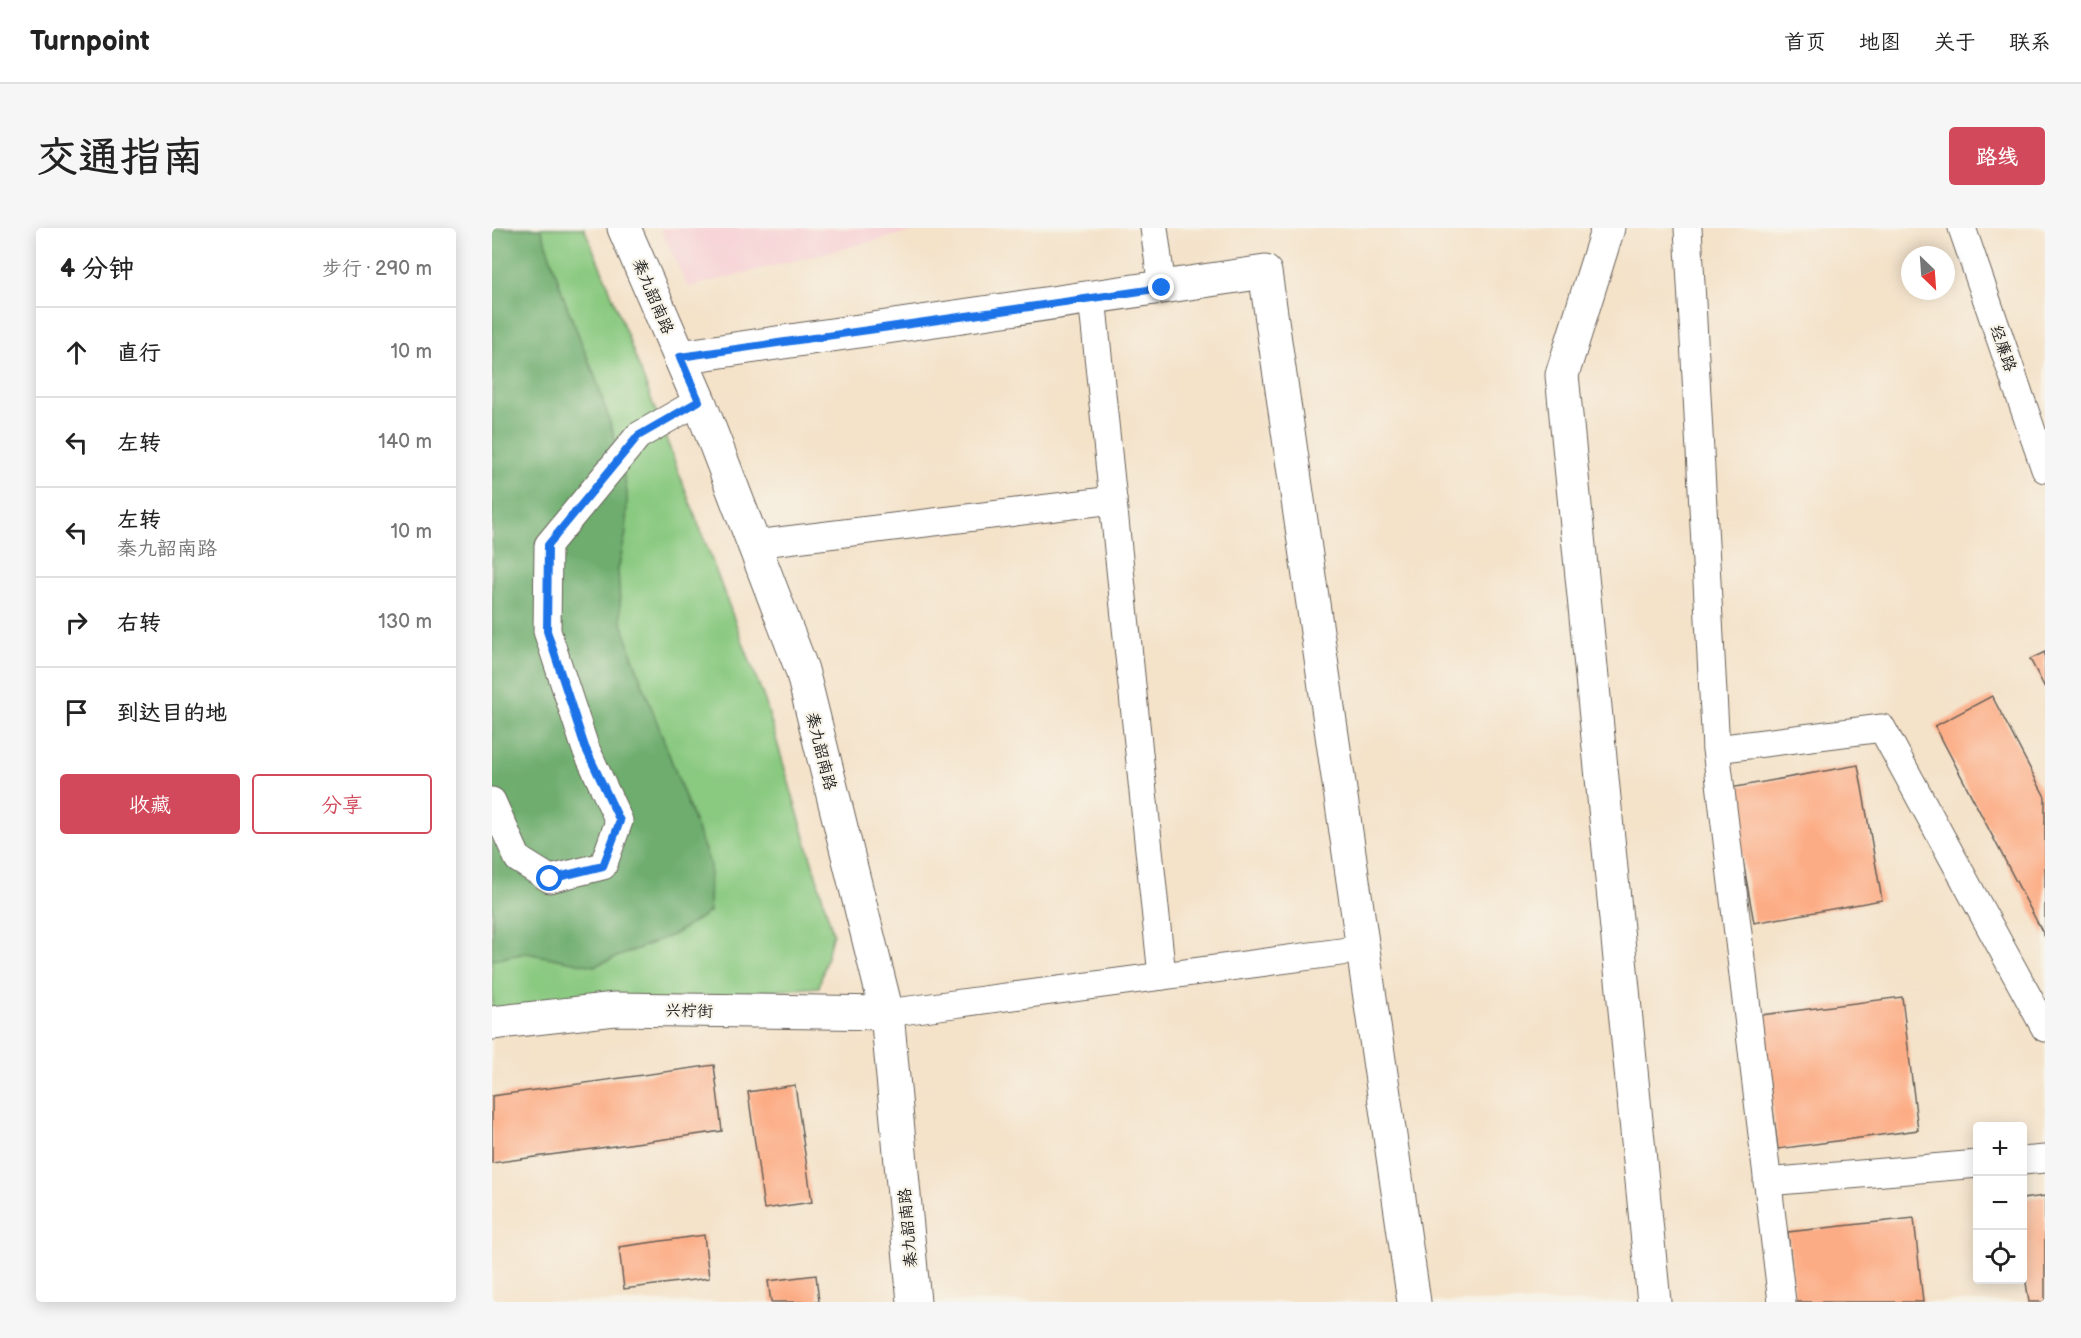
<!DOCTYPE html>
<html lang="zh">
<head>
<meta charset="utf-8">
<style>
	:root { --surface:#fff; --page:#f6f6f6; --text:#222; --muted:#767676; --line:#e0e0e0; --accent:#d1495b }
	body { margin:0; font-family:"Balsamiq Sans","LXGW WenKai TC",sans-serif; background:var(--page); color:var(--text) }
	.controls { position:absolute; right:18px; bottom:18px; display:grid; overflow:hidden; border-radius:6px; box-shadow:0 3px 15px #0003 }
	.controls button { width:54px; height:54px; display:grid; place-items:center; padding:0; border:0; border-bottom:2px solid var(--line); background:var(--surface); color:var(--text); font:30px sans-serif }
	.compass { position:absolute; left:1409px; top:18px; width:54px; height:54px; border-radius:50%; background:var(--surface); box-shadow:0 3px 15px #0003; rotate:155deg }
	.stop { position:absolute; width:18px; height:18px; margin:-14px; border:4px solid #1a73e8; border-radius:50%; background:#fff }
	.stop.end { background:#1a73e8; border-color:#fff; box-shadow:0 2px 6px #0008 }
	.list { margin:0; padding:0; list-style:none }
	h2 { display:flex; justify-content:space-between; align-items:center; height:78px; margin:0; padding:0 24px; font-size:26px }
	h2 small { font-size:20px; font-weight:400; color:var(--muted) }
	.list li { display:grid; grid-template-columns:39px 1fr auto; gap:18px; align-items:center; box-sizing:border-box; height:90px; padding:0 24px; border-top:2px solid var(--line) }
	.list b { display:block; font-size:22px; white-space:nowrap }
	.list p { margin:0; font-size:20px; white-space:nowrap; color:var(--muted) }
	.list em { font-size:20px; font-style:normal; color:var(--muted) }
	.actions { display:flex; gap:12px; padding:18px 24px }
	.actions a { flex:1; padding:14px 0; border:2px solid var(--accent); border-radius:6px; text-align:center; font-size:21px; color:var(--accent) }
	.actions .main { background:var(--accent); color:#fff }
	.icon { flex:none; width:33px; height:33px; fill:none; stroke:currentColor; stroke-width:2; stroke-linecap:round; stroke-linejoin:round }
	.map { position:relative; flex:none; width:1553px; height:1074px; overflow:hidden; border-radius:6px }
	header { display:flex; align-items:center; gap:36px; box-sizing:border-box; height:84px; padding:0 30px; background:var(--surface); border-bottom:2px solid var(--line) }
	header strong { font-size:28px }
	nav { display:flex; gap:33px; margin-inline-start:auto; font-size:21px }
	.intro { display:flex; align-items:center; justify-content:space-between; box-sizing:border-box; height:144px; padding:0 36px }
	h1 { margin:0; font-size:42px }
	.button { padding:15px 27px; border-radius:6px; background:var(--accent); color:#fff; font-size:21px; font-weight:700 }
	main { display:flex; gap:36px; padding:0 36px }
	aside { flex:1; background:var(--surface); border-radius:6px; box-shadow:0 3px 15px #0003 }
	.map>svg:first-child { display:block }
</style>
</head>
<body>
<header>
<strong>Turnpoint</strong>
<nav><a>首页</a><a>地图</a><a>关于</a><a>联系</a></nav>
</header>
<div class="intro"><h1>交通指南</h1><a class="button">路线</a></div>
<main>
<aside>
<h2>4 分钟<small>步行 · 290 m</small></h2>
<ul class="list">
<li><svg class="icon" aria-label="ahead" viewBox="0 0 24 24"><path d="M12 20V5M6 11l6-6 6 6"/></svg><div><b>直行</b></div><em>10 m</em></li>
<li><svg class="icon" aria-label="left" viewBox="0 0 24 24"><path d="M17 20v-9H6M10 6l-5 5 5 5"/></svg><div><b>左转</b></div><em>140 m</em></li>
<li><svg class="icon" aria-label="left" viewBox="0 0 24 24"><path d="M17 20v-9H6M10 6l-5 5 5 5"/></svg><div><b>左转</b><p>秦九韶南路</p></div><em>10 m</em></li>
<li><svg class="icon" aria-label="right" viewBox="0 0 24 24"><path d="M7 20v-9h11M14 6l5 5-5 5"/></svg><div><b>右转</b></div><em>130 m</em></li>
<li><svg class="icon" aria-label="arrive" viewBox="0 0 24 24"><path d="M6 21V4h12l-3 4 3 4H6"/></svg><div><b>到达目的地</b></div></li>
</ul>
<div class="actions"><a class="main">收藏</a><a>分享</a></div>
</aside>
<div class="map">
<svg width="1553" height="1074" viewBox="0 0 1553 1074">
	<rect width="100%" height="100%" fill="#f7f3e8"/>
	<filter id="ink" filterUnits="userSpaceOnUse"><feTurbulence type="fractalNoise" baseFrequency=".0167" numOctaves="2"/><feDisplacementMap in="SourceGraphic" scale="12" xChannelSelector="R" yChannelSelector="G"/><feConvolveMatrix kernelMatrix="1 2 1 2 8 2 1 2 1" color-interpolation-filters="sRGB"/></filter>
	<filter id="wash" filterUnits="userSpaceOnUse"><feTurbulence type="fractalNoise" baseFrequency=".008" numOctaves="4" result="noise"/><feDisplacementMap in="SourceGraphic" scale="24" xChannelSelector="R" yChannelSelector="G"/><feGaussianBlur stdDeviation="1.35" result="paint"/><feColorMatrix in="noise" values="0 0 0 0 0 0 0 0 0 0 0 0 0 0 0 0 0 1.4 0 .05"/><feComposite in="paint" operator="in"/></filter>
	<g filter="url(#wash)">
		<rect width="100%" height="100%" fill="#f4e2c9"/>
		<polygon fill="#f7cfd4" points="168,0 435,0 196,59"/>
		<polygon fill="#89c980" stroke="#52724e" stroke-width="1.5" points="0,0 92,0 115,54 273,473 341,705 327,759 0,788"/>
		<polygon fill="#6ead6e" stroke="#456445" stroke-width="1.5" points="0,0 49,0 73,73 104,151 128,226 135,265 134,305 126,342 129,391 141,430 218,636 217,684 183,706 102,738 34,725 0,732"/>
		<g id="blocks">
			<g fill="#fcac84">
				<polygon points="1553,424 1553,460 1538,431"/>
				<polygon points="1500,468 1553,569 1553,709 1443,498"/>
				<polygon points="1366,537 1390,672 1262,695 1238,560"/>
				<polygon points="1410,769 1426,902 1286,921 1269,787"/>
				<polygon points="222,837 230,903 0,935 0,868"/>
				<polygon points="303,857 320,974 272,981 256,864"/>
				<polygon points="1553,968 1553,1074 1537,1074 1530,1029 1530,971"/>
				<polygon points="1422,990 1431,1074 1303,1074 1296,1004"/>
				<polygon points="212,1007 217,1050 132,1061 127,1019"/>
				<polygon points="324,1047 327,1074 279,1074 276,1053"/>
			</g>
		</g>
	</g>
	<g filter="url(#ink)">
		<use href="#blocks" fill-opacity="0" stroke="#686159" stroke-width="1.5"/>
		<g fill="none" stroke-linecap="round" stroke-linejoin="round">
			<defs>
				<g id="street">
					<polyline points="662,0 670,60"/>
					<polyline points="1196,0 1224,521 1290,1074"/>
					<polyline points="1470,0 1553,241"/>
					<polyline points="600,69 670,748"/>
					<polyline points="262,316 621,272"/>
					<polyline points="1224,521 1390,500 1553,800"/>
					<polyline points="0,573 26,631 58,651 111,638 127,593 93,519 55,403 56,317 146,208 207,173"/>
					<polyline points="395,785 871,721"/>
					<polyline points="1530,933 1553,931"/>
					<polyline points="1275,954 1486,936"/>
				</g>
				<g id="secondary">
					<polyline points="132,0 207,173 310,442 395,785 422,1074"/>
					<polyline points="1116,0 1070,147 1162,1074"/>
					<polyline points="188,129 773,44 922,1074"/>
					<polyline points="0,795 123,781 395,785"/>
				</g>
			</defs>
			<use href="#street" stroke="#686159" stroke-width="29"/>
			<use href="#secondary" stroke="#686159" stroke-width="35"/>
			<use href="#street" stroke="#fff" stroke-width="27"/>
			<use href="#secondary" stroke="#fff" stroke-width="33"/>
		</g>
	</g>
	<g fill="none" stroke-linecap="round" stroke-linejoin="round" filter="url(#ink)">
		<polyline stroke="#1a73e8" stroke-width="8" points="58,651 111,638 128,593 93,519 55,403 56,317 146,208 207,173 188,129 670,60"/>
	</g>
	<g text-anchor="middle" stroke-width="4.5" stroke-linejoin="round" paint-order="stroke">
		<g font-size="16" fill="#1c1c1c" stroke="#f7f3e8">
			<text transform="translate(162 68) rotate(67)" y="6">秦九韶南路</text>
			<text transform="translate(1512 120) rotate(71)" y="6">经廉路</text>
			<text transform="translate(330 523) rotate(76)" y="6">秦九韶南路</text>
			<text transform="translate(197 782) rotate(1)" y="6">兴柠街</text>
			<text transform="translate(415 1000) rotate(-95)" y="6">秦九韶南路</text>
		</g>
	</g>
</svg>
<div class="controls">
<button>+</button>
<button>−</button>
<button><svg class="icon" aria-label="locate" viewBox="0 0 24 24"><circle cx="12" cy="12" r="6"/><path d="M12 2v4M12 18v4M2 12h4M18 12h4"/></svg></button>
</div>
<svg class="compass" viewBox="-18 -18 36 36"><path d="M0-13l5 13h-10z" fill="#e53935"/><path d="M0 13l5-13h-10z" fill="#767676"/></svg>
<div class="stop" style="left:58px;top:651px"></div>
<div class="stop end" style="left:670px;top:60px"></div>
</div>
</main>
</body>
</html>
